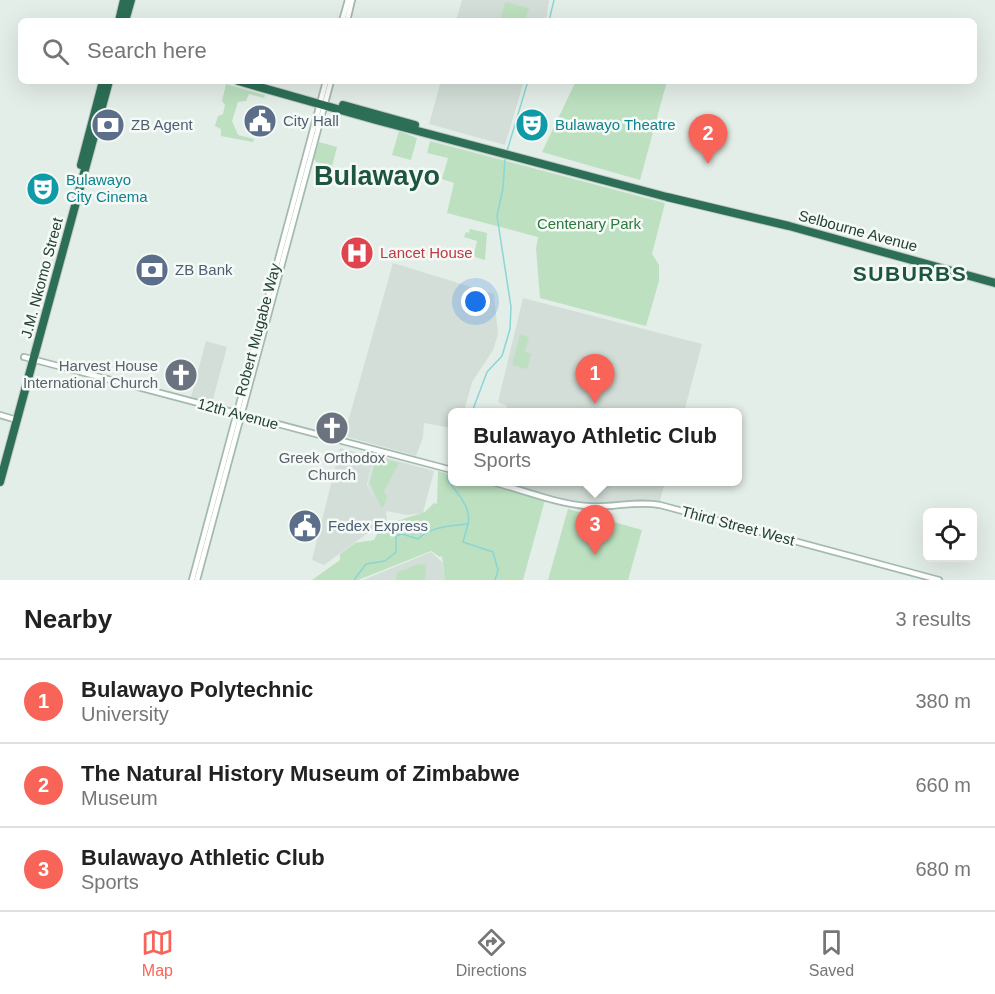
<!DOCTYPE html>
<html lang="en">
<head>
<meta charset="utf-8">
<style>
	:root { --surface:#fff; --page:#f6f6f6; --text:#222; --muted:#767676; --line:#e0e0e0; --accent:#f96458 }
	body { margin:0; font-family:Arial,sans-serif; background:var(--page); color:var(--text) }
	.controls { position:absolute; right:18px; bottom:18px; display:grid; overflow:hidden; border-radius:9px; box-shadow:0 6px 24px #0002 }
	.controls button { width:54px; height:54px; display:grid; place-items:center; padding:0; border:0; border-bottom:2px solid var(--line); background:var(--surface); color:var(--text); font:30px sans-serif }
	.you { position:absolute; left:476px; top:302px; width:21px; height:21px; margin:-15px; border:4px solid #fff; border-radius:50%; background:#1a73e8; box-shadow:0 0 0 9px #1a73e833 }
	.badge { display:grid; place-items:center; width:39px; height:39px; border-radius:50%; background:var(--accent); color:#fff; font-size:20px; font-weight:700 }
	.pin { position:absolute; translate:-50% -50px; filter:drop-shadow(0 2px 3px #0008) }
	.pin::after { content:''; position:absolute; top:32px; width:21px; height:18px; background:inherit; clip-path:polygon(0 0,100% 0,50% 100%) }
	.popup { position:absolute; left:448px; top:408px; width:294px; height:78px; box-sizing:border-box; display:grid; place-content:center; border-radius:9px; background:var(--surface); filter:drop-shadow(0 2px 4px #0005); font-size:20px; white-space:nowrap; color:var(--muted) }
	.popup b { font-size:22px; color:var(--text) }
	.popup::after { content:''; position:absolute; left:50%; top:100%; margin-left:-12px; border:12px solid transparent; border-top-color:var(--surface) }
	.list { margin:0; padding:0; list-style:none }
	h2 { display:flex; justify-content:space-between; align-items:center; height:78px; margin:0; padding:0 24px; font-size:26px }
	h2 small { font-size:20px; font-weight:400; color:var(--muted) }
	.list li { display:grid; grid-template-columns:39px 1fr auto; gap:18px; align-items:center; box-sizing:border-box; height:84px; padding:0 24px; border-top:2px solid var(--line) }
	.list b { display:block; font-size:22px; white-space:nowrap }
	.list p { margin:0; font-size:20px; white-space:nowrap; color:var(--muted) }
	.list em { font-size:20px; font-style:normal; color:var(--muted) }
	.icon { flex:none; width:33px; height:33px; fill:none; stroke:currentColor; stroke-width:2; stroke-linecap:round; stroke-linejoin:round }
	.map { position:relative; flex:none; width:995px; height:580px; overflow:hidden }
	.search { position:absolute; background:var(--surface); box-shadow:0 6px 24px #0002; left:18px; right:18px; top:18px; height:66px; display:flex; align-items:center; gap:15px; box-sizing:border-box; padding:0 21px; border-radius:9px; color:var(--muted); font-size:22px }
	.sheet { height:330px; background:var(--surface) }
	nav { display:flex; justify-content:space-around; align-items:center; box-sizing:border-box; height:84px; border-top:2px solid var(--line); background:var(--surface); font-size:16px; color:var(--muted) }
	nav a { display:grid; justify-items:center; gap:3px }
	nav .on { color:var(--accent) }
	.map>svg:first-child { display:block }
</style>
</head>
<body>
<div class="map">
<svg width="995" height="580" viewBox="0 0 995 580">
	<rect width="100%" height="100%" fill="#e4eee8"/>
	<g fill="#d2ded7">
		<polygon points="462,0 549,0 546,21 456,21"/>
		<polygon points="441,81 524,81 505,145 429,124"/>
		<polygon points="393,263 494,294 498,334 493,350 472,382 464,412 452,412 452,428 424,423 423,437 416,456 344,436"/>
		<polygon points="523,298 702,344 684,412 505,412 507,406 498,402"/>
		<polygon points="206,341 227,347 212,403 191,397"/>
		<polygon points="340,448 374,457 367,484 375,501 368,484 375,455 434,471 423,513 408,515 386,511 387,523 369,532 324,565 312,560"/>
		<polygon points="500,482 665,482 659,504 649,502 623,502 591,505"/>
		<polygon points="431,552 442,562 445,580 363,580"/>
	</g>
	<g fill="#bce0c0">
		<polygon points="505,2 529,8 525,21 500,21"/>
		<polygon points="576,81 667,81 640,180 542,152"/>
		<polygon points="226,84 265,95 264,98 249,94 246,101 238,102 232,121 238,135 254,139 253,142 221,136 221,129 215,126 218,116 223,114 225,105 222,101"/>
		<polygon points="399,131 417,138 411,160 392,155"/>
		<polygon points="430,141 665,203 652,254 659,265 659,281 646,326 540,298 536,249 538,237 447,213 454,183 442,179 448,158 427,153"/>
		<polygon points="319,142 337,147 332,166 316,162 314,159"/>
		<polygon points="470,229 487,233 485,260 475,257 474,254 477,241 464,237 466,232 469,233"/>
		<polygon points="520,335 529,337 525,352 531,354 527,369 512,365"/>
		<polygon points="376,458 399,463 384,491 387,497 383,508 381,507 370,483"/>
		<polygon points="438,471 452,475 452,482 476,482 545,500 523,580 445,580 442,556 440,557 431,551 358,580 312,580 340,560 340,554 355,543 374,540 381,526 425,512 434,503 437,504"/>
		<polygon points="568,509 642,530 628,580 548,580"/>
		<polygon points="419,564 426,565 425,580 396,580 398,572"/>
	</g>
	<g fill="none" stroke-linecap="round" stroke-linejoin="round">
		<g stroke="#8ad6d4" stroke-width="1.5">
			<polyline points="549,21 554,0"/>
			<polyline points="507,151 528,81"/>
			<polyline points="472,412 487,372 502,356 510,329 511,307 497,216 503,188 505,158"/>
			<polyline points="468,524 463,542 493,552 498,570 495,580"/>
			<path d="M 354,580 L 366,564 L 385,561 L 396,552 L 396,536 L 402,534 L 418,539 C 432,526 450,526 468,524 C 472,507 456,492 447,479 L 452,463"/>
		</g>
		<defs>
			<g id="secondary">
				<polyline points="342,21 348,0"/>
				<polyline points="347,21 352,0"/>
				<polyline points="24,357 452,470"/>
				<polyline points="0,415 17,420"/>
				<path d="M 492,482 C 523,490 554,503 586,506 C 610,509 634,500 660,505 L 939,580"/>
				<polyline points="192,580 326,81"/>
				<polyline points="197,580 331,81"/>
			</g>
			<g id="highway">
				<polyline points="119,21 124,0"/>
				<polyline points="125,21 131,0"/>
				<polyline points="238,81 376,120 667,197 789,226 995,283"/>
				<polyline points="343,105 415,125"/>
				<polyline points="81,165 103,81"/>
				<polyline points="0,482 109,81"/>
			</g>
		</defs>
		<use href="#secondary" stroke="#a2bbae" stroke-width="8"/>
		<use href="#highway" stroke="#c1cac6" stroke-width="10"/>
		<use href="#secondary" stroke="#fff" stroke-width="4.5"/>
		<use href="#highway" stroke="#2c6f56" stroke-width="8"/>
	</g>
	<defs>
		<symbol id="civic-disc" viewBox="-11 -11 22 22"><circle r="9.5" fill="#5c6f8a" stroke="#f5faf7"/><path d="M-.6-6.5H3V-4.5H.6V-3L4-1V1h2V6H-6V1h2V-1L-.6-3ZM-1.2 2.5V6h2.4V2.5Z" fill="#fff"/></symbol>
		<symbol id="bank-disc" viewBox="-11 -11 22 22"><circle r="9.5" fill="#5c6f8a" stroke="#f5faf7"/><path d="M-6-4H6V4H-6ZM0-2.3a2.3 2.3 0 1 0 0 4.6a2.3 2.3 0 1 0 0-4.6Z" fill="#fff"/></symbol>
		<symbol id="theatre-disc" viewBox="-11 -11 22 22"><circle r="9.5" fill="#0f9aa8" stroke="#f5faf7"/><path d="M-5-5.5Q0-4 5-5.5V0Q5 5 0 6Q-5 5-5 0ZM-3.3-2.5H-1v1.5H-3.3ZM1-2.5H3.3v1.5H1ZM-2.8 1Q0 5.5 2.8 1Z" fill="#fff"/></symbol>
		<symbol id="hospital-disc" viewBox="-11 -11 22 22"><circle r="9.5" fill="#e0444e" stroke="#f5faf7"/><path d="M-5-5h3v3.5h4V-5h3V5h-3V1.5h-4V5h-3Z" fill="#fff"/></symbol>
		<symbol id="church-disc" viewBox="-11 -11 22 22"><circle r="9.5" fill="#6b7280" stroke="#f5faf7"/><path d="M-1.2-6h2.4v3.5h3.3v2.4h-3.3V6h-2.4V-.1h-3.3v-2.4h3.3Z" fill="#fff"/></symbol>
	</defs>
	<g fill-rule="evenodd">
		<use href="#civic-disc" x="241" y="102" width="38" height="38"/>
		<use href="#bank-disc" x="89" y="106" width="38" height="38"/>
		<use href="#theatre-disc" x="513" y="106" width="38" height="38"/>
		<use href="#theatre-disc" x="24" y="170" width="38" height="38"/>
		<use href="#hospital-disc" x="338" y="234" width="38" height="38"/>
		<use href="#bank-disc" x="133" y="251" width="38" height="38"/>
		<use href="#church-disc" x="162" y="356" width="38" height="38"/>
		<use href="#church-disc" x="313" y="409" width="38" height="38"/>
		<use href="#civic-disc" x="286" y="507" width="38" height="38"/>
	</g>
	<g text-anchor="middle" stroke-width="5" stroke-linejoin="round" paint-order="stroke">
		<g font-size="15" fill="#4e5e75" stroke="#f5faf7" text-anchor="start">
			<text x="283" y="126">City Hall</text>
			<text x="131" y="130">ZB Agent</text>
			<text x="175" y="275">ZB Bank</text>
			<text x="328" y="531">Fedex Express</text>
		</g>
		<g font-size="15" fill="#0d838f" stroke="#f5faf7" text-anchor="start">
			<text x="555" y="130">Bulawayo Theatre</text>
			<text x="66" y="185">Bulawayo<tspan x="66" dy="17">City Cinema</tspan></text>
		</g>
		<g font-size="15" fill="#2a7b3b" stroke="#f5faf7">
			<text x="589" y="229">Centenary Park</text>
		</g>
		<g font-size="15" fill="#224134" stroke="#f5faf7">
			<text transform="translate(858 231) rotate(15)" y="5">Selbourne Avenue</text>
			<text transform="translate(42 278) rotate(-75)" y="5">J.M. Nkomo Street</text>
			<text transform="translate(258 330) rotate(-75)" y="5">Robert Mugabe Way</text>
			<text transform="translate(238 414) rotate(15)" y="5">12th Avenue</text>
			<text transform="translate(738 526) rotate(15)" y="5">Third Street West</text>
		</g>
		<g font-size="15" fill="#be3a42" stroke="#f5faf7" text-anchor="start">
			<text x="380" y="258">Lancet House</text>
		</g>
		<g font-size="15" fill="#5b616d" stroke="#f5faf7" text-anchor="end">
			<text x="158" y="371">Harvest House<tspan x="158" dy="17">International Church</tspan></text>
			<text x="332" y="463" text-anchor="middle">Greek Orthodox<tspan x="332" dy="17">Church</tspan></text>
		</g>
		<g font-size="21" font-weight="bold" letter-spacing="1.5" fill="#1d553e" stroke="#f5faf7">
			<text x="910" y="281">SUBURBS</text>
		</g>
		<g font-size="27" font-weight="bold" fill="#1d553e" stroke="#f5faf7">
			<text x="377" y="185">Bulawayo</text>
		</g>
	</g>
</svg>
<div class="controls">
<button><svg class="icon" aria-label="locate" viewBox="0 0 24 24"><circle cx="12" cy="12" r="6"/><path d="M12 2v4M12 18v4M2 12h4M18 12h4"/></svg></button>
</div>
<div class="you"></div>
<div class="pin badge" style="left:595px;top:404px">1</div>
<div class="pin badge" style="left:708px;top:164px">2</div>
<div class="pin badge" style="left:595px;top:555px">3</div>
<div class="popup"><b>Bulawayo Athletic Club</b>Sports</div>
<div class="search"><svg class="icon" aria-label="search" viewBox="0 0 24 24"><circle cx="10" cy="10" r="6"/><path d="M15 15l6 6"/></svg>Search here</div>
</div>
<section class="sheet">
<h2>Nearby<small>3 results</small></h2>
<ul class="list">
<li><span class="badge">1</span><div><b>Bulawayo Polytechnic</b><p>University</p></div><em>380 m</em></li>
<li><span class="badge">2</span><div><b>The Natural History Museum of Zimbabwe</b><p>Museum</p></div><em>660 m</em></li>
<li><span class="badge">3</span><div><b>Bulawayo Athletic Club</b><p>Sports</p></div><em>680 m</em></li>
</ul>
</section>
<nav>
<a class="on"><svg class="icon" aria-label="map" viewBox="0 0 24 24"><path d="M3 6l6-2 6 2 6-2v14l-6 2-6-2-6 2zM9 4v14M15 6v14"/></svg>Map</a>
<a><svg class="icon" aria-label="directions" viewBox="0 0 24 24"><path d="M12 3l9 9-9 9-9-9zM9 14v-3h6M13 9l2 2-2 2"/></svg>Directions</a>
<a><svg class="icon" aria-label="saved" viewBox="0 0 24 24"><path d="M7 4h10v16l-5-4-5 4z"/></svg>Saved</a>
</nav>
</body>
</html>
